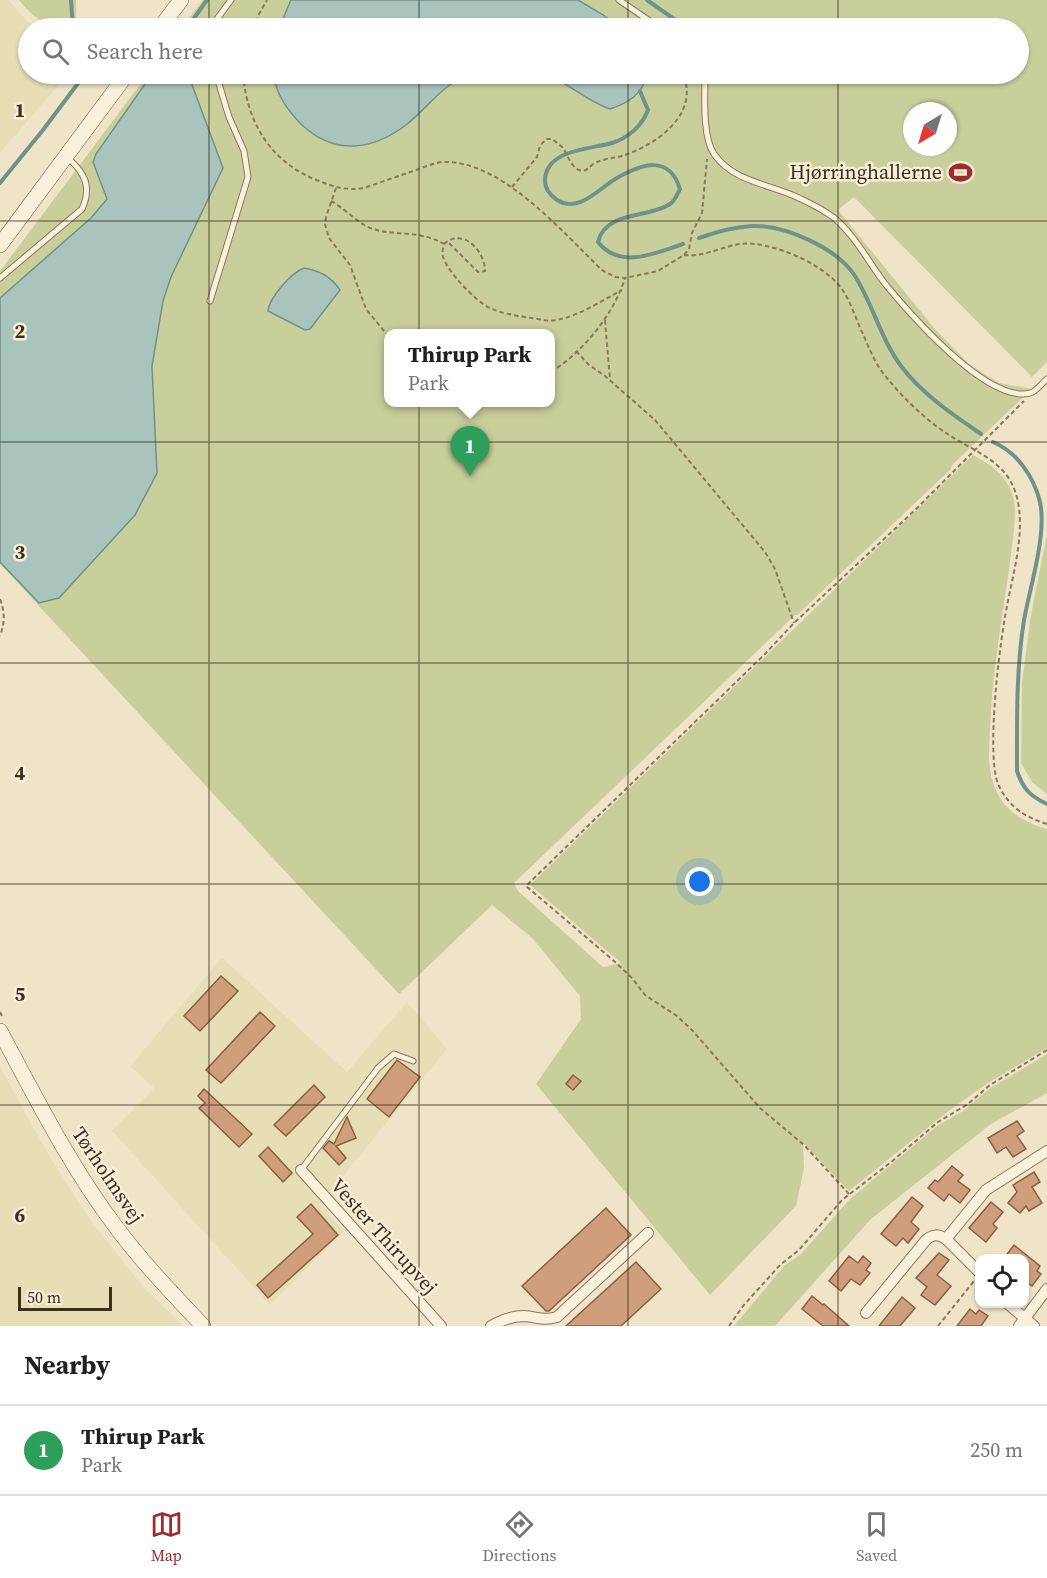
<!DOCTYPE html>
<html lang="en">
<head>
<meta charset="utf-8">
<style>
	:root { --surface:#fff; --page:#f6f6f6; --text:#202124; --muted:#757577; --line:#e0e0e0; --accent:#9e2a2b }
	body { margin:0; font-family:"Source Serif 4",serif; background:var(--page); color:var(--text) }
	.controls { position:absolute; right:18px; bottom:18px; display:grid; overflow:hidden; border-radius:12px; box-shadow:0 2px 4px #0004 }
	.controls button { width:54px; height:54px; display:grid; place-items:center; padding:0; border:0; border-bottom:2px solid var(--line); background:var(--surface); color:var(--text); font:30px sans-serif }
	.compass { position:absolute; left:903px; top:102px; width:54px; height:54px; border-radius:50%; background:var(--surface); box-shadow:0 2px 4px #0004; rotate:218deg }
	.scale { position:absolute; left:18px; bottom:15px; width:94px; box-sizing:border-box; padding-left:6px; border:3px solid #3d2e20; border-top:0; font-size:16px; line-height:21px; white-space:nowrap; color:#3d2e20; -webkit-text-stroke:4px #f7eed8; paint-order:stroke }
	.you { position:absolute; left:700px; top:882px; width:21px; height:21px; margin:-15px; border:4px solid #fff; border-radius:50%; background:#1a73e8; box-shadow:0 0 0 9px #1a73e833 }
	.badge { display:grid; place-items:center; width:39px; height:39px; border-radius:50%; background:var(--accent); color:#fff; font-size:20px; font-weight:700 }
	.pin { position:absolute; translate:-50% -50px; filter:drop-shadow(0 2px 3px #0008) }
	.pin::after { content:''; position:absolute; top:32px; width:21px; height:18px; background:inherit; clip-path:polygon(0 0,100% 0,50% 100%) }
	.popup { position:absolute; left:384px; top:329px; width:171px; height:78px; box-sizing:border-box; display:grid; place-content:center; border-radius:12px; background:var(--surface); filter:drop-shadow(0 2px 4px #0005); font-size:20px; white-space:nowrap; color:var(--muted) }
	.popup b { font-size:22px; color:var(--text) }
	.popup::after { content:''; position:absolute; left:50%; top:100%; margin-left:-12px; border:12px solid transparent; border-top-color:var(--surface) }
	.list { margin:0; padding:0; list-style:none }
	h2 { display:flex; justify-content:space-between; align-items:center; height:78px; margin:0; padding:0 24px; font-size:26px }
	h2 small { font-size:20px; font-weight:400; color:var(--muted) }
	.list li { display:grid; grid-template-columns:39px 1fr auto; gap:18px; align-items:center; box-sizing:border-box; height:90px; padding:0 24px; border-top:2px solid var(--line) }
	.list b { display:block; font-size:22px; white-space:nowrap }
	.list p { margin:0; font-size:20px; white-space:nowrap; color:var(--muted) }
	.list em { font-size:20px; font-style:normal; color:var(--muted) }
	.icon { flex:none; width:33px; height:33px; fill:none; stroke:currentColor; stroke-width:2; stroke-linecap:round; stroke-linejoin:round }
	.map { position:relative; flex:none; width:1047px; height:1326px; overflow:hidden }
	.search { position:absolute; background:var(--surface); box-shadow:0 2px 4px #0004; left:18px; right:18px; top:18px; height:66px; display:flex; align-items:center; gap:15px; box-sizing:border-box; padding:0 21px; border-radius:33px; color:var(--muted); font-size:22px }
	.sheet { height:168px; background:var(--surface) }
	nav { display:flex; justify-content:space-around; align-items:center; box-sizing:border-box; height:84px; border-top:2px solid var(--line); background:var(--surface); font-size:16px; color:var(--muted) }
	nav a { display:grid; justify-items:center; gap:3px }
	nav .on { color:var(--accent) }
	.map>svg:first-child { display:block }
</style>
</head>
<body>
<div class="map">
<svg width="1047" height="1326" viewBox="0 0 1047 1326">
	<rect width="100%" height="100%" fill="#f0e4c8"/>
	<g fill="#e6deb5">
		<polygon points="0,0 8,0 34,28 28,28 28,74 68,74 0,153"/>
		<polygon points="222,958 347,1072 407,1002 447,1049 320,1204 344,1231 270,1305 112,1131 154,1088 130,1066"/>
		<polygon points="0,1067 48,1154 90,1220 145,1289 183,1326 0,1326"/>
	</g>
	<g fill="#c9cf9b" fill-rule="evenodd">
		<path d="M 19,0 L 76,0 L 76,26 C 56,37 30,15 19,0 Z"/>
		<path d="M 203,0 L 1047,0 L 1047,362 L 1032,377 L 854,197 L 838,210 L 935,329 L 969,364 L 999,383 L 1032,389 L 952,465 L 951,469 L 797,615 L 795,615 L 514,883 L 518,891 L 603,967 L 621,963 L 530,885 L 973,455 C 992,465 1010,478 1014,501 C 1017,520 1011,551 1009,570 C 1001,623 992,676 990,729 C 989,749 987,770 995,788 C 1004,811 1025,823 1047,829 L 1047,1048 L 988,1083 L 946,1113 L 849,1191 L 803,1143 L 804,1168 L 796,1206 L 710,1295 L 536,1084 L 581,1019 L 580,996 L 532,938 L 492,905 L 399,994 L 0,564 L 0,271 L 148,74 L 1018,74 L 1018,28 L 181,28 ZM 912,111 L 948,111 L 948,147 L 912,147 ZM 389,334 L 551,334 L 551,402 L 389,402 Z"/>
		<polygon points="1047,534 1047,794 1032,782 1021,763 1022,683 1030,620"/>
		<polygon points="1047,1054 1047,1093 991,1124 871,1219 775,1326 734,1326 784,1266 801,1254 849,1200 937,1126 963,1111 989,1089"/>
	</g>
	<g fill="#a9c4bc" stroke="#6f938a" stroke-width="1.5">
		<polygon points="291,0 578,0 605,16 618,28 279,28"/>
		<polygon points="152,74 188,74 223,168 171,277 163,301 152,366 157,473 135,515 59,598 39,603 0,562 0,298 91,218 107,199 93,162 96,154"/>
		<path d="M 274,74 L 471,74 C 463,78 454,81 447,87 C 433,98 421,113 406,125 C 373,150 335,156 302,125 C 289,112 275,93 274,74 Z"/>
		<path d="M 545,74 L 646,74 C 644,94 628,103 610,109 C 586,101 569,83 545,74 Z"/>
		<path d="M 304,268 C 321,271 331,277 340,290 L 310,329 L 305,330 L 268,311 C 269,298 291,273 304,268 Z"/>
	</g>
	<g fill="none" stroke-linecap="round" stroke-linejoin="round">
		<g stroke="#6f938a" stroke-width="4">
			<polyline points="71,0 73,28"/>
			<polyline points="647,0 687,28"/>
			<polyline points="187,28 207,0"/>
			<path d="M 640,91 L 648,110 C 642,126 628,138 612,143 C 592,149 545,149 545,181 C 545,189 550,195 557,200 C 579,214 599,188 617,178 C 642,164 669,154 680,189 C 677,194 675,201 670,204 C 648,219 606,210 598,242 C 620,270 655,253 683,244"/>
			<polyline points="0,183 43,130 85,74"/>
			<path d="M 699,238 C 716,232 733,227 752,226 C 785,225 837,248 855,276 C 873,305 881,339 901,366 C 922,394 952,414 981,434"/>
			<path d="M 993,442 C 1017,452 1034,477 1040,502 C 1047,534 1030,587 1024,620 C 1016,670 1017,721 1017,771 C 1023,789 1030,796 1047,804"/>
		</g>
	</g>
	<g fill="#cf9f7d" stroke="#8d5f41" stroke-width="1.5">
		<polygon points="221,976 238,991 200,1031 184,1016"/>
		<polygon points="260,1012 275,1026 221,1083 206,1070"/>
		<polygon points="397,1060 420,1077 389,1117 367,1099"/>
		<polygon points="573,1075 581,1081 573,1090 566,1084"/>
		<polygon points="314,1085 325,1097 286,1136 274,1125"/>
		<polygon points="204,1089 252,1134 239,1147 199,1108 205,1103 198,1096"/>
		<polygon points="347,1117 356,1138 336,1146 346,1158 339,1165 323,1148 329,1141 334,1144"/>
		<polygon points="1017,1121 1024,1131 1017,1136 1026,1149 1013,1157 1006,1147 997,1153 988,1138"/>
		<polygon points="268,1147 292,1173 283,1182 259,1156"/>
		<polygon points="952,1166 963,1175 958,1181 970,1190 960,1203 949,1194 944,1201 928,1188 935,1180 938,1182"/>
		<polygon points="1034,1172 1040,1182 1032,1187 1042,1203 1029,1211 1026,1206 1020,1213 1008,1203 1017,1192 1013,1185"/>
		<polygon points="912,1197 923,1206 911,1222 919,1229 908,1243 903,1238 896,1246 881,1234"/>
		<polygon points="991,1202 1003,1212 993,1224 997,1228 986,1242 969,1228"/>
		<polygon points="311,1204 338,1235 268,1298 257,1285 313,1234 297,1217"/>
		<polygon points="606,1208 631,1235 549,1311 546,1311 522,1286"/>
		<polygon points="1014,1245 1040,1266 1037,1271 1041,1274 1032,1286 1024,1280 1024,1258 1004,1258"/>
		<polygon points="939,1253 949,1260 937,1275 951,1286 935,1305 921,1295 927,1287 916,1278"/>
		<polygon points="849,1256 858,1263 863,1256 871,1263 866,1270 870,1273 860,1285 851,1279 841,1291 829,1281"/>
		<polygon points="636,1262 661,1289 621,1326 566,1326"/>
		<polygon points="812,1296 823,1305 824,1304 849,1326 823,1326 802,1309"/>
		<polygon points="902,1297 915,1308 900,1326 879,1326"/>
		<polygon points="970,1309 976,1314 979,1310 988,1316 981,1326 957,1326"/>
	</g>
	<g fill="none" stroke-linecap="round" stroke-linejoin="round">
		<defs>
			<g id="lane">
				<polyline points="619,0 660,28"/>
				<polyline points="213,28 217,19 231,0"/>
				<path d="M 705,74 C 705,95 702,136 714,154 C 734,183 772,184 801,199 C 812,204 823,210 833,217 C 855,235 869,263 886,285 C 911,315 988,404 1030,393 C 1036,392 1042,383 1047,379"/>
				<path d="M 0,278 L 82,209 C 92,187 85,173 68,158"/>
				<polyline points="210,301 248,177 244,151 229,117 216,74"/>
				<polyline points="301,1170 378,1068 394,1054 413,1061"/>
			</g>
			<g id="street">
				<polyline points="301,1170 441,1326"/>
				<polyline points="946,1239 986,1190 1047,1151"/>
				<polyline points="1008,1304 1034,1326"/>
				<path d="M 866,1313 L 926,1240 C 933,1234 938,1234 946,1239 L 980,1273"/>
				<path d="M 491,1326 C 500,1321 513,1316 524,1316 C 538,1317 542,1321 557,1317 L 648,1233"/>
				<polyline points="1019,1326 1047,1289"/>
			</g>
			<g id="secondary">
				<polyline points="160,28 181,0"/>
				<polyline points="0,245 127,74"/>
				<path d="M 0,1031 C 36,1098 70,1166 116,1227 C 142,1262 173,1294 203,1326"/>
			</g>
		</defs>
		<use href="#lane" stroke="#8d765c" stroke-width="7"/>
		<use href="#street" stroke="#8d765c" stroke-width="12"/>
		<use href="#secondary" stroke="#6f573f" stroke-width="16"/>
		<g stroke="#8d765c" stroke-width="2" stroke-dasharray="4.5 3" stroke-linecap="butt">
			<polyline points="251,28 267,0"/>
			<path d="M 243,74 C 247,123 271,163 319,181 C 334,187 347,191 364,188 C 381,182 399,176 416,170 C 424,167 434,163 442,162 C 501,159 563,233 602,270 L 615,277 L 625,278 L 658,271 L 684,255 L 689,249 L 692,233 L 702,213 L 707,159"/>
			<path d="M 512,187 L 537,157 L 540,146 L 546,139 L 552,139 C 556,142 560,145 563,148 C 568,155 570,166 579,170 C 587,173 589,166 595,163 C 603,159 613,158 622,156 C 656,145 700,115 683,74"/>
			<polyline points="336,188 326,217 325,224 329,238 350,265 366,309 389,337"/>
			<path d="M 331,201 C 344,208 358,223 370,228 C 394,237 418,229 444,244 C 443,248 442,252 443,257 C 448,272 475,301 490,308 C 507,316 530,317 549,321 C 575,319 599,302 622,290"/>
			<path d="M 444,244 C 463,227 485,251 485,271 L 478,272 L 447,241"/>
			<path d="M 684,255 C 708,258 732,240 755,244 C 785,248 824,265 842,289 C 851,302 856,320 863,334 C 869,348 876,366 887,378 C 903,398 925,419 946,433 C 968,448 998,458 1011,482 C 1030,518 1014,568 1007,606 C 1000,640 985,758 999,786 C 1010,808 1025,817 1047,824"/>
			<polyline points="605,320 610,380"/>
			<polyline points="576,351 589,365 605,376 655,420 765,552 775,569 794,623"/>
			<path d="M 551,372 C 583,352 614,314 625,278"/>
			<path d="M 0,599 C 5,613 5,622 0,636"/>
			<polyline points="0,1012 3,1018"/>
			<polyline points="849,1194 804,1145 760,1108 692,1030 677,1016 645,995 632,978 614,961 526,886 765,654 794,623 914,511 1024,401"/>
			<polyline points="729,1326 743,1306 780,1265 799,1250 842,1200 890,1163 938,1122 968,1104 990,1085 1047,1050"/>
			<polyline points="938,1326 974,1281"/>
		</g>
		<use href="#lane" stroke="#faf1dc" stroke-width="5"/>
		<use href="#street" stroke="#faf1dc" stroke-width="10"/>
		<use href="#secondary" stroke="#faf1dc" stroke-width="15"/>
	</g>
	<path fill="none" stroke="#3d2e20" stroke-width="1.5" stroke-opacity="0.55" d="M 209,0 L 209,28M 419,0 L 419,28M 628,0 L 628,28M 838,0 L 838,28M 209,74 L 209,1326M 419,74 L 419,1326M 628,74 L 628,1326M 838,74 L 838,1326M 0,221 L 1047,221M 0,442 L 1047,442M 0,663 L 1047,663M 0,884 L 1047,884M 0,1105 L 1047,1105"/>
	<defs>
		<symbol id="stadium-bare" viewBox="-9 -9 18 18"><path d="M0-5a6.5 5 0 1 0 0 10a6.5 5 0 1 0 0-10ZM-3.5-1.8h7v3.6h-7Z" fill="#9e2a2b" stroke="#f7eed8" stroke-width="2.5" paint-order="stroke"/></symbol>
	</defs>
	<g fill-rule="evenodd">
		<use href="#stadium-bare" x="944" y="156" width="33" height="33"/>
	</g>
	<g text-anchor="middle" stroke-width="5" stroke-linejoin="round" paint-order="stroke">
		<g font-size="20" fill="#3d2e20" stroke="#f7eed8" text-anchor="end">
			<text x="942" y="179">Hjørringhallerne</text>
		</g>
		<g font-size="20" fill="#3d2e20" stroke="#f7eed8">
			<text transform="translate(108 1175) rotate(56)" y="7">Tørholmsvej</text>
			<text transform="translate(384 1236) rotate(48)" y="7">Vester Thirupvej</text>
		</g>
	</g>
	<g font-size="20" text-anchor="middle" font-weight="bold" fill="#3d2e20" stroke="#f7eed8" stroke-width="5" stroke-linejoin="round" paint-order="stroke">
		<text x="20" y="117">1</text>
		<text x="20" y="338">2</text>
		<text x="20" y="559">3</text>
		<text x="20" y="780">4</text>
		<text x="20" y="1001">5</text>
		<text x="20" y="1222">6</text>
	</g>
</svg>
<div class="controls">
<button><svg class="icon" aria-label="locate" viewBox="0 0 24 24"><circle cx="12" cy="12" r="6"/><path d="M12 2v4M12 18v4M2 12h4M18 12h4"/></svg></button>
</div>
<svg class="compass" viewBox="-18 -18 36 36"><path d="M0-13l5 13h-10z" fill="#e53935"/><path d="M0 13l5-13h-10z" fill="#757577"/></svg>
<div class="scale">50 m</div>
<div class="you"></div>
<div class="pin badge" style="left:470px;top:476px;background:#2e9e5b">1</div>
<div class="popup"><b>Thirup Park</b>Park</div>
<div class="search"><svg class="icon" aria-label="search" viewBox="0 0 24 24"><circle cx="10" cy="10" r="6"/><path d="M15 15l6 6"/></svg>Search here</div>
</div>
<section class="sheet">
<h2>Nearby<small></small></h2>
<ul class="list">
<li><span class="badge" style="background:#2e9e5b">1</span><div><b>Thirup Park</b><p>Park</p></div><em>250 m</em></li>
</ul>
</section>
<nav>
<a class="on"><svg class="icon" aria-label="map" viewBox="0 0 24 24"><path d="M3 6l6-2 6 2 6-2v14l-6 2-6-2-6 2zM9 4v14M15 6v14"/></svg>Map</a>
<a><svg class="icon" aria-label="directions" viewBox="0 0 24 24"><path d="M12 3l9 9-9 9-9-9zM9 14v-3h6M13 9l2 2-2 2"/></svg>Directions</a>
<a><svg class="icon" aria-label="saved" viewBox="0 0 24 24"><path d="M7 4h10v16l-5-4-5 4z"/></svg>Saved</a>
</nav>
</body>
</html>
